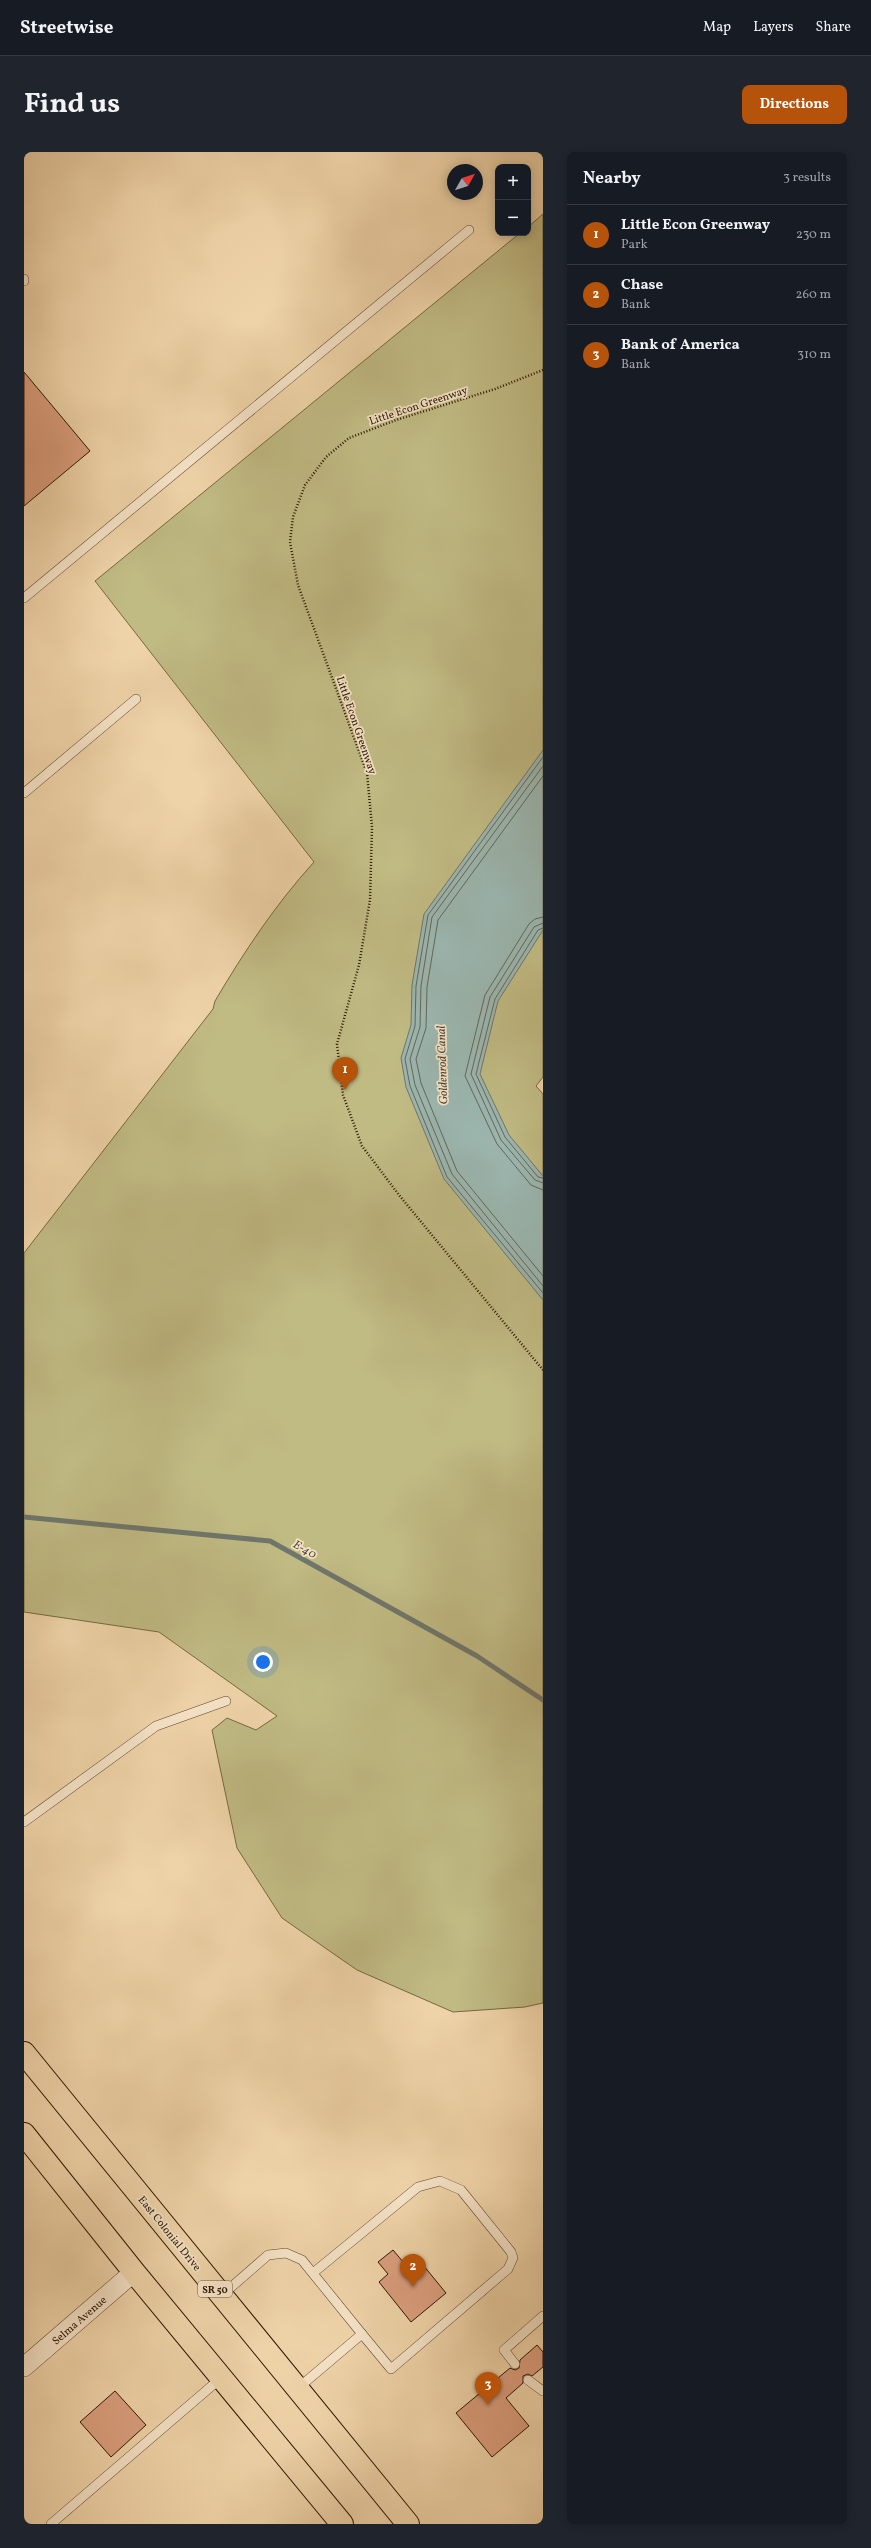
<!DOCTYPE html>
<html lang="en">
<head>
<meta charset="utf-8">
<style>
	:root { --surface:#171b24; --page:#20242c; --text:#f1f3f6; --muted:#9ea1a6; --line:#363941; --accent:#b45309 }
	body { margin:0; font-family:Vollkorn,serif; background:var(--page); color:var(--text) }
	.controls { position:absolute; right:12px; top:12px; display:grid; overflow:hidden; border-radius:8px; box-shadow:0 2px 10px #0003 }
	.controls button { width:36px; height:36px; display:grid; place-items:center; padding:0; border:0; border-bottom:1px solid var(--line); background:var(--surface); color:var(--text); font:20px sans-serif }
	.compass { position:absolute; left:423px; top:12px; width:36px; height:36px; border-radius:50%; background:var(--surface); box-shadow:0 2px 10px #0003; rotate:51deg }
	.you { position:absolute; left:239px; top:1510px; width:14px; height:14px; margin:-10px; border:3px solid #fff; border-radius:50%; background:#1a73e8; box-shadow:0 0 0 6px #1a73e833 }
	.badge { display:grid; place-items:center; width:26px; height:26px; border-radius:50%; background:var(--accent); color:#fff; font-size:13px; font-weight:700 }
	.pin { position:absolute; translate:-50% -33px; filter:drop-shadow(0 1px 2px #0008) }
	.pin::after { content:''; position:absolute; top:21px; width:14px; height:12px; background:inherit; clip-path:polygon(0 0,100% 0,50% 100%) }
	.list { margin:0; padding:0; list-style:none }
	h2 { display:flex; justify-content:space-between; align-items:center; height:52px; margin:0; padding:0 16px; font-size:17px }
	h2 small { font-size:13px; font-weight:400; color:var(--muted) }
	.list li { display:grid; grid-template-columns:26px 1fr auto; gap:12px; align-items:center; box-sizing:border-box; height:60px; padding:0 16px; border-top:1px solid var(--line) }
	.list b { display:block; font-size:15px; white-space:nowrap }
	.list p { margin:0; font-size:13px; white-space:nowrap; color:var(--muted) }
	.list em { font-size:13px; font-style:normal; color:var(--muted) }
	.map { position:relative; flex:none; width:519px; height:2372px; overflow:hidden; border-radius:8px }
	header { display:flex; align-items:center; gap:24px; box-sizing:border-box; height:56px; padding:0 20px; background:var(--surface); border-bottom:1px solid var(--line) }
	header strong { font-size:19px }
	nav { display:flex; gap:22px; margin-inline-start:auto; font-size:14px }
	.intro { display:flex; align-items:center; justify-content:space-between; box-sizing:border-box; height:96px; padding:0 24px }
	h1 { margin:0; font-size:28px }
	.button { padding:10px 18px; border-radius:8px; background:var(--accent); color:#fff; font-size:14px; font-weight:700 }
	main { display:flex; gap:24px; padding:0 24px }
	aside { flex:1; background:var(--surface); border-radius:8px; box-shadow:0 2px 10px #0003 }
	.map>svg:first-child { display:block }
</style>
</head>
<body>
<header>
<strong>Streetwise</strong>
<nav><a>Map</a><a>Layers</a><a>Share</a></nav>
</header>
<div class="intro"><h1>Find us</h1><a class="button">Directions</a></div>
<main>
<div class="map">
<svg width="519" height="2372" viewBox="0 0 519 2372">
	<rect width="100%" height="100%" fill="#efd3a8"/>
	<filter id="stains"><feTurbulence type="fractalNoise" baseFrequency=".005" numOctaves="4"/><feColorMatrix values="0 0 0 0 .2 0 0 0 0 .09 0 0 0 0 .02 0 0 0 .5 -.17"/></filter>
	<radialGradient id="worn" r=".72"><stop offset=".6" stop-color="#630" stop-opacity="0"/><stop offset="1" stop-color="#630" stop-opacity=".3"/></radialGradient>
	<path fill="#c0ba83" stroke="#766844" d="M 519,62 L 519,925 L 512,934 L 519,942 L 519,1851 L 501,1855 L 429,1860 L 333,1818 L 258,1766 L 213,1696 L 188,1578 L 203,1566 L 232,1578 L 253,1564 L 135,1480 L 0,1460 L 0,1101 L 189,857 L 191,849 C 220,800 251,753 290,710 L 71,429 L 496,81 L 504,81 L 504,75 Z"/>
	<polygon fill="#9bb6af" stroke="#6f766b" points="519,598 519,778 474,849 456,922 485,983 519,1024 519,1148 420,1027 382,935 377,906 387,873 388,833 400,762"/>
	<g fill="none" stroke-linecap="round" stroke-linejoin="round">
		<g stroke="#64665a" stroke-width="1">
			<polyline points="519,605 404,763 392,834 391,874 381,907 386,934 423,1025 519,1141"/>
			<polyline points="519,614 408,765 397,834 396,875 386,907 391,933 428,1022 519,1134"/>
			<polyline points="519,624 414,768 403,835 402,876 392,907 397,931 433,1019 519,1124"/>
			<polyline points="519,765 511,767 505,772 461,843 441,924 473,992 507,1033 519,1038"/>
			<polyline points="519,771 510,775 466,845 447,922 477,988 511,1028 519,1031"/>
			<polyline points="519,776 514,778 471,847 452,922 481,985 514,1025 519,1026"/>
		</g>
		<polyline stroke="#6f766b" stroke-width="5" points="0,1365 246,1389 453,1504 519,1548"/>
	</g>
	<g fill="#da9e7d" stroke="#2d1705">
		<polygon points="0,220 66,299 0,354"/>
		<polygon points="369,2098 380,2111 390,2102 422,2141 387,2170 355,2130 364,2122 354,2110"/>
		<polygon points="513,2193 519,2200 519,2215 508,2224 504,2222 499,2224 499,2231 482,2246 505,2274 468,2305 432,2261 486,2216 491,2218 495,2216 496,2208"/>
		<polygon points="91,2239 122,2273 87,2305 56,2270"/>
	</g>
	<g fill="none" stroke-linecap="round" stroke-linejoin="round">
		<defs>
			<g id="lane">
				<polyline points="0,127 0,129"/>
				<polyline points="0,446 445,78"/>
				<polyline points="0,641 112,547"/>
				<polyline points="0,1670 132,1574 202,1549"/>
				<polyline points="289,2121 394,2035 416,2029 437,2038 487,2100 489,2106 484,2117 367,2217 338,2182"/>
				<polyline points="197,2144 244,2103 262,2101 278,2108 338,2182 273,2237"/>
				<polyline points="491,2212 480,2198 519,2164"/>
				<polyline points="504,2228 519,2239"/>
				<polyline points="27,2372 197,2226"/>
			</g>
			<polyline id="street" points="0,2215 110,2120"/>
			<g id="highway">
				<polyline points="0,1901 384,2372"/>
				<polyline points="0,1982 110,2120 318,2372"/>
			</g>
		</defs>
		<use href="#lane" stroke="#5e462e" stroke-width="10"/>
		<use href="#street" stroke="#5e462e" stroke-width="20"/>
		<use href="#highway" stroke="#2d1705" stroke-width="24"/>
		<polyline stroke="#2d1705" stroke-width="2.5" stroke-dasharray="1 2" stroke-linecap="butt" points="519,218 471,237 372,268 325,286 302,305 281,333 269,365 266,390 274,433 343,621 348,675 346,748 335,813 313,892 319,943 338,994 375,1043 519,1218"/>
		<use href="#lane" stroke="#f5e2c6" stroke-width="9"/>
		<use href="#street" stroke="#f5e2c6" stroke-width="19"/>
		<use href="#highway" stroke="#efd3a8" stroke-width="22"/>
	</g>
	<g text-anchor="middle" stroke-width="3.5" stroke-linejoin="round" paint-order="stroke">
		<rect fill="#f5e2c6" stroke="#69543f" stroke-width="1" x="174" y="2129" width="34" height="16" rx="3"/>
		<g font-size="10" font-weight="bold" fill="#2d1705">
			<text x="191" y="2141">SR 50</text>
		</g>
		<g font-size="11" fill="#2d1705" stroke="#f5e2c6">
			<text transform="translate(394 253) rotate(-18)" y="4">Little Econ Greenway</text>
			<text transform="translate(333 573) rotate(71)" y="4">Little Econ Greenway</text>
			<text transform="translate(146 2081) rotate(51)" y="4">East Colonial Drive</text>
			<text transform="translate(55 2168) rotate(-41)" y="4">Selma Avenue</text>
		</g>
		<g font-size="12" font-style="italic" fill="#4e4738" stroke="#f5e2c6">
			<text transform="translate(418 913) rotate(-92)" y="4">Goldenrod Canal</text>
			<text transform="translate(281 1397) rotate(29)" y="4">E-40</text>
		</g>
	</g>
	<rect width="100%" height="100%" filter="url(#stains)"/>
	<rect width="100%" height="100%" fill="url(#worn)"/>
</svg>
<div class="controls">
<button>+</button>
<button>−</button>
</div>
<svg class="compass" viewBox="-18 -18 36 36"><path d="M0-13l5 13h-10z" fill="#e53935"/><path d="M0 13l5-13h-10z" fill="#9ea1a6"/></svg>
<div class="you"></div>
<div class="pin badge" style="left:321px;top:938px">1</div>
<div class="pin badge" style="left:389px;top:2135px">2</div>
<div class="pin badge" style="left:464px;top:2253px">3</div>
</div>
<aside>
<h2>Nearby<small>3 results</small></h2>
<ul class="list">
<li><span class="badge">1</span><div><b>Little Econ Greenway</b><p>Park</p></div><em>230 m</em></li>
<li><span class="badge">2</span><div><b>Chase</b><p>Bank</p></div><em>260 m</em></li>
<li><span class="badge">3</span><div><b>Bank of America</b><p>Bank</p></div><em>310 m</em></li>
</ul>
</aside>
</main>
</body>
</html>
